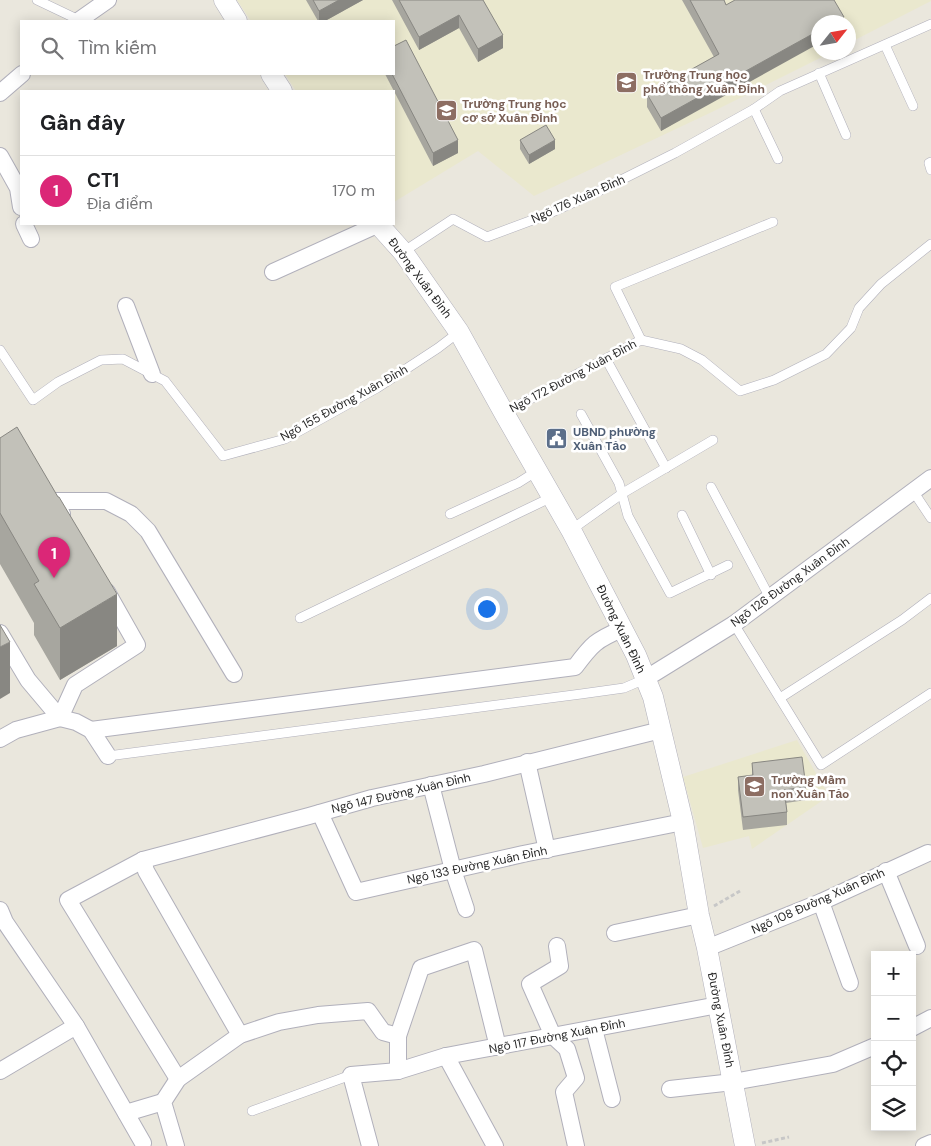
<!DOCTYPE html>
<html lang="vi">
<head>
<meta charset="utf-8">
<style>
	:root { --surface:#fff; --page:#f6f6f6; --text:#202124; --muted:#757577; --line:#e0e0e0; --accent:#db2777 }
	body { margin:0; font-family:"DM Sans",sans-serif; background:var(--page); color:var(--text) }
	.controls { position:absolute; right:15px; bottom:15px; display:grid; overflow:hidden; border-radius:0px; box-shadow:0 2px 12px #0003 }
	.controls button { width:45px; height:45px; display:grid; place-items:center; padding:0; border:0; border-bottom:1px solid var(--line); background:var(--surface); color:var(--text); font:25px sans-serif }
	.compass { position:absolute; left:811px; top:15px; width:45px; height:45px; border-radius:50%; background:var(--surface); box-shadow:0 2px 12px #0003; rotate:59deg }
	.you { position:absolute; left:486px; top:608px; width:18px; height:18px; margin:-12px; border:4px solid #fff; border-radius:50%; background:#1a73e8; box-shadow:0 0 0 8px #1a73e833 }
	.badge { display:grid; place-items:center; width:32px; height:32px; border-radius:50%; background:var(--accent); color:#fff; font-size:16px; font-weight:700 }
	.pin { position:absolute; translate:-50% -41px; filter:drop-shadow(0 1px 2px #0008) }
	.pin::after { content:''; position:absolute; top:26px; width:18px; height:15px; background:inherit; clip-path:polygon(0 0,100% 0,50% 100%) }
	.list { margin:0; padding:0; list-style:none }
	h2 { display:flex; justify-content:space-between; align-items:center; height:65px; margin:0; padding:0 20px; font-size:21px }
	h2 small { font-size:16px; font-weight:400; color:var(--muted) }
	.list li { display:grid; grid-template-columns:32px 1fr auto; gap:15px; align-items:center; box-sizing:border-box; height:70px; padding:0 20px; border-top:1px solid var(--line) }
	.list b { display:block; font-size:19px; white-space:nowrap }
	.list p { margin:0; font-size:16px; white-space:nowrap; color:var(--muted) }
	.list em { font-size:16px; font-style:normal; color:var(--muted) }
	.icon { flex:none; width:28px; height:28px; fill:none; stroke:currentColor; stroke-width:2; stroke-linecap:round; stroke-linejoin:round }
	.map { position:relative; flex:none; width:931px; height:1146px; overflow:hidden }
	.search { position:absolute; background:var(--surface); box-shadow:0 2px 12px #0003; left:20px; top:20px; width:375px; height:55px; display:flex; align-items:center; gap:12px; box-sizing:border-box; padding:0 18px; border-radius:0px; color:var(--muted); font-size:19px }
	.panel { position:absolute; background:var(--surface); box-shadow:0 2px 12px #0003; left:20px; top:90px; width:375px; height:135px; border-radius:0px }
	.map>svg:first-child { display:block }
</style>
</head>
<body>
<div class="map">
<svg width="931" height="1146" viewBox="0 0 931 1146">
	<rect width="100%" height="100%" fill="#eae7dd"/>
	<g fill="#eae8ce">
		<polygon points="237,0 931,0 931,1 849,43 848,22 818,22 818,52 830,53 714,111 534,196 478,151 394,202 394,91 296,91 285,74 394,74 394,21 251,21"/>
		<polygon points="797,740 829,796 752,849 749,836 703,848 683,777"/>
	</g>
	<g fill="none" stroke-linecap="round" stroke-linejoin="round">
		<defs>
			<g id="service">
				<polyline points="37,0 79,20"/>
				<polyline points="885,45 913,106"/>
				<polyline points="819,73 846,135"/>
				<polyline points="754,109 778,159"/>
				<polyline points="931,162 929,163 931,170"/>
				<polyline points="403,252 453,219 487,237 546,215 599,191 675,153 754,109 780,91 931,24"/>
				<polyline points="641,340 615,287 773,222"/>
				<polyline points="0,350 33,400 58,382 101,360 123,359 165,381 223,456 285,439 377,388 438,348 459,332"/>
				<polyline points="606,359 666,468"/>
				<polyline points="504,413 641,340 681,349 702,360 740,391 774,380 826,354 851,328 859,308 881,284 931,244"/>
				<polyline points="581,414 619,483 628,516 670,593 728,565"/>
				<polyline points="711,487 770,598"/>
				<polyline points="913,491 931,518"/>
				<polyline points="450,514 518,483 537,471"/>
				<polyline points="682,515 711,575"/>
				<polyline points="571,530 623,493 713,440"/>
				<polyline points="300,618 552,497"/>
				<polyline points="734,624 821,765 931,693"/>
				<polyline points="780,698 902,620 931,598"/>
				<polyline points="108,756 581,694 624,688 645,679"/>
				<polyline points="252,1111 351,1075"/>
			</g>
			<g id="minor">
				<polyline points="78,21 108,0"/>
				<polyline points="0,93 22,74"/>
				<polyline points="0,156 18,188 21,207"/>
				<polyline points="24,224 31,239"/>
				<polyline points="273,272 379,224"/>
				<polyline points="126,306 152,374"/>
				<polyline points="62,514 55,501 106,501 131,514 148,531 234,674"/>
				<polyline points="0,633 28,680 60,718 76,722 91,730 108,756"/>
				<polyline points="645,679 734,624 931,478"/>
				<path d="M 91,730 L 575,667 C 592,644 596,640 622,629"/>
				<polyline points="0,739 16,730 60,718 75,685 137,645 107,592"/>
				<polyline points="527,762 547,850"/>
				<polyline points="431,785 453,870 466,909"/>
				<polyline points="320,813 356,892 523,854 683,822"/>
				<polyline points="143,860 146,871 240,1035"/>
				<polyline points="886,871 917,946"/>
				<polyline points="821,902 850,983"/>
				<polyline points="0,910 5,922 76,1026 143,1143"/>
				<polyline points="615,933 699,915"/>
				<polyline points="557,946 560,966 530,984 553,1036 567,1049 576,1078 564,1092 576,1146"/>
				<polyline points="707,948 821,902 928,853"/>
				<polyline points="912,1028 931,1018"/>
				<polyline points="594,1029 612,1099"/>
				<polyline points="446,1056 495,1146"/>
				<polyline points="0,1071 76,1026"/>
				<polyline points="398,1071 398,1036 421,968 474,950 498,1047"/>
				<polyline points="178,1079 68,900 143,860 309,816 372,798 484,774 661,730"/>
				<polyline points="670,1089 733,1082 833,1064 875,1046"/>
				<polyline points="126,1113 163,1102"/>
				<polyline points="176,1146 163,1102 178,1079 240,1035 279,1022 318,1015 368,1011 383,1032 398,1036"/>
				<polyline points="370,1146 351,1075 398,1071 446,1056 718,1005"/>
				<polyline points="924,1146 931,1143"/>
			</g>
			<g id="tertiary">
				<polyline points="224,0 237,21"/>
				<polyline points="271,74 282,91"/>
				<polyline points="378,224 403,252 459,332 504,413 571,530 636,655 653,697 683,822 699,915 707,948 745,1146"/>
			</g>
		</defs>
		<use href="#service" stroke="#b1b0bb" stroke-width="10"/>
		<use href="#minor" stroke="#b1b0bb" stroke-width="18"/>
		<use href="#tertiary" stroke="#b1b0bb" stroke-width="21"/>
		<g stroke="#c7c7c7" stroke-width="3" stroke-dasharray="4 2.5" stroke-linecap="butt">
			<polyline points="714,906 740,891"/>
			<polyline points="762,1143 789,1137"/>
		</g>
		<use href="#service" stroke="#fff" stroke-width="9"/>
		<use href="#minor" stroke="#fff" stroke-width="16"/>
		<use href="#tertiary" stroke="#fff" stroke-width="20"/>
	</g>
	<g fill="#a7a69f">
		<polygon points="306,0 363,0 325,21 318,21"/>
		<polygon points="392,0 483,0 503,48 478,62 459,28 419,50"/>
		<polygon points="682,0 724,0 726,5 844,22 661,131 647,107 647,94 714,57"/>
		<polygon points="385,74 394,74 458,153 433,166"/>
		<polygon points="520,140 555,149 529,164 520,149"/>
		<polygon points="0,438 117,646 60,680 34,635 34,623 0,564"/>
		<polygon points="752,763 806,787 806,800 786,803 787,812 787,825 743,830 738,790 738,777 752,775"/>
	</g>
	<g fill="#888782">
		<polygon points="339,0 363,0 325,21 319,21 319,11"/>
		<polygon points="459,15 459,28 419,50 419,37"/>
		<polygon points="844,17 844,22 835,22"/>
		<polygon points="818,31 818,44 661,131 661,118"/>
		<polygon points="503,35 503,48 478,62 478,49"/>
		<polygon points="458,140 458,153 433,166 433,153"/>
		<polygon points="555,140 555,149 529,164 529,155"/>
		<polygon points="117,594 117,646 60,680 60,628"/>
		<polygon points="10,642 10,693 0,699 0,647"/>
	</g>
	<g fill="#c2c1b9" stroke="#888782">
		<polygon points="313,0 339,0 319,11"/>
		<polygon points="399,0 483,0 503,35 478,49 459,15 419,37"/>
		<polygon points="690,0 724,0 726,5 735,0 834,0 844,17 835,22 818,22 818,31 661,118 647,94 719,54"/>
		<polygon points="406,40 458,140 433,153 392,74 394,74 394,46"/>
		<polygon points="546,125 555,140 529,155 520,140"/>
		<polygon points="17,427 58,497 59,497 117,594 60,628 34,584 39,581 0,513 0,438"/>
		<polygon points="0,625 10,642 0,647"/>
		<polygon points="802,757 806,787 784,790 787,812 743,817 738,777 753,775 752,763"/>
	</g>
	<defs>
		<symbol id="school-square" viewBox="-11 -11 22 22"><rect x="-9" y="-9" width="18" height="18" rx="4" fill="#8d6e63" stroke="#fff"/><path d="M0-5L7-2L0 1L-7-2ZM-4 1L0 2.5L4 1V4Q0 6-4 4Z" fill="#fff"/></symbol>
		<symbol id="civic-square" viewBox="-11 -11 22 22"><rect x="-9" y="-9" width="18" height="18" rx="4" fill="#5c6f8a" stroke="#fff"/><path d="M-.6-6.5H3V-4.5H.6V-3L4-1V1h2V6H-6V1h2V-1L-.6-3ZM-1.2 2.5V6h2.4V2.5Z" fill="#fff"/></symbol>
	</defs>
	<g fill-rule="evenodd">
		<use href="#school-square" x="614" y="70" width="25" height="25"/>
		<use href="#school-square" x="434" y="98" width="25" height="25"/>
		<use href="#civic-square" x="544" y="426" width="25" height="25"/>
		<use href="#school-square" x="742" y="774" width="25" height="25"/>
	</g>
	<g text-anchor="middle" stroke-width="5" stroke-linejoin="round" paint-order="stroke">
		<g font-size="12" font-weight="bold" fill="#785e54" stroke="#fff" text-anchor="start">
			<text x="643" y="79">Trường Trung học<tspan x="643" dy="14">phổ thông Xuân Đỉnh</tspan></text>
			<text x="462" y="108">Trường Trung học<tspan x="462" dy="14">cơ sở Xuân Đỉnh</tspan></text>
			<text x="771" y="784">Trường Mầm<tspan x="771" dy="14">non Xuân Tảo</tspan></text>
		</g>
		<g font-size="12" fill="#292929" stroke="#fff">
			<text transform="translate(578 199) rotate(-24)" y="4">Ngõ 176 Xuân Đỉnh</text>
			<text transform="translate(420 278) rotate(53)" y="4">Đường Xuân Đỉnh</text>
			<text transform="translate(573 376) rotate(-28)" y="4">Ngõ 172 Đường Xuân Đỉnh</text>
			<text transform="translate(344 403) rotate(-29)" y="4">Ngõ 155 Đường Xuân Đỉnh</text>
			<text transform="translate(790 582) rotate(-36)" y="4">Ngõ 126 Đường Xuân Đỉnh</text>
			<text transform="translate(621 629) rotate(64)" y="4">Đường Xuân Đỉnh</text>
			<text transform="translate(401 793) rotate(-13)" y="4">Ngõ 147 Đường Xuân Đỉnh</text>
			<text transform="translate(477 865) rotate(-12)" y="4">Ngõ 133 Đường Xuân Đỉnh</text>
			<text transform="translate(818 901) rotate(-24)" y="4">Ngõ 108 Đường Xuân Đỉnh</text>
			<text transform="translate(721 1020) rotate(79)" y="4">Đường Xuân Đỉnh</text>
			<text transform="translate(557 1036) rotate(-11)" y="4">Ngõ 117 Đường Xuân Đỉnh</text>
		</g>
		<g font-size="12" font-weight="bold" fill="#4e5e75" stroke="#fff" text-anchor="start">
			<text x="573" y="436">UBND phường<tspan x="573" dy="14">Xuân Tảo</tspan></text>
		</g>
	</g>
</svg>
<div class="controls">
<button>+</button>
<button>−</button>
<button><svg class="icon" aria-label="locate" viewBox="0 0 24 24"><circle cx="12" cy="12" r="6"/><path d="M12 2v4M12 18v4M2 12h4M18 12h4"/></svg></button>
<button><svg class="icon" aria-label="layers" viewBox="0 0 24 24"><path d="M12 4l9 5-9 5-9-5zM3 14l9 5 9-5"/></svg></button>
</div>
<svg class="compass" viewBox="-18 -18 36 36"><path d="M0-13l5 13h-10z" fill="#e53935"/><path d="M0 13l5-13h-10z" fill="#757577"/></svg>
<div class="you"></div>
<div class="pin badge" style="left:54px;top:578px">1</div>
<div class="search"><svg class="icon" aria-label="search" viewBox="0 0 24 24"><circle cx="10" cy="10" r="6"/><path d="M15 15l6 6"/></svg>Tìm kiếm</div>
<section class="panel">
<h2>Gần đây<small></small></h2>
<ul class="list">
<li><span class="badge">1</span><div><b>CT1</b><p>Địa điểm</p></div><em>170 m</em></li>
</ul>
</section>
</div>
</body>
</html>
